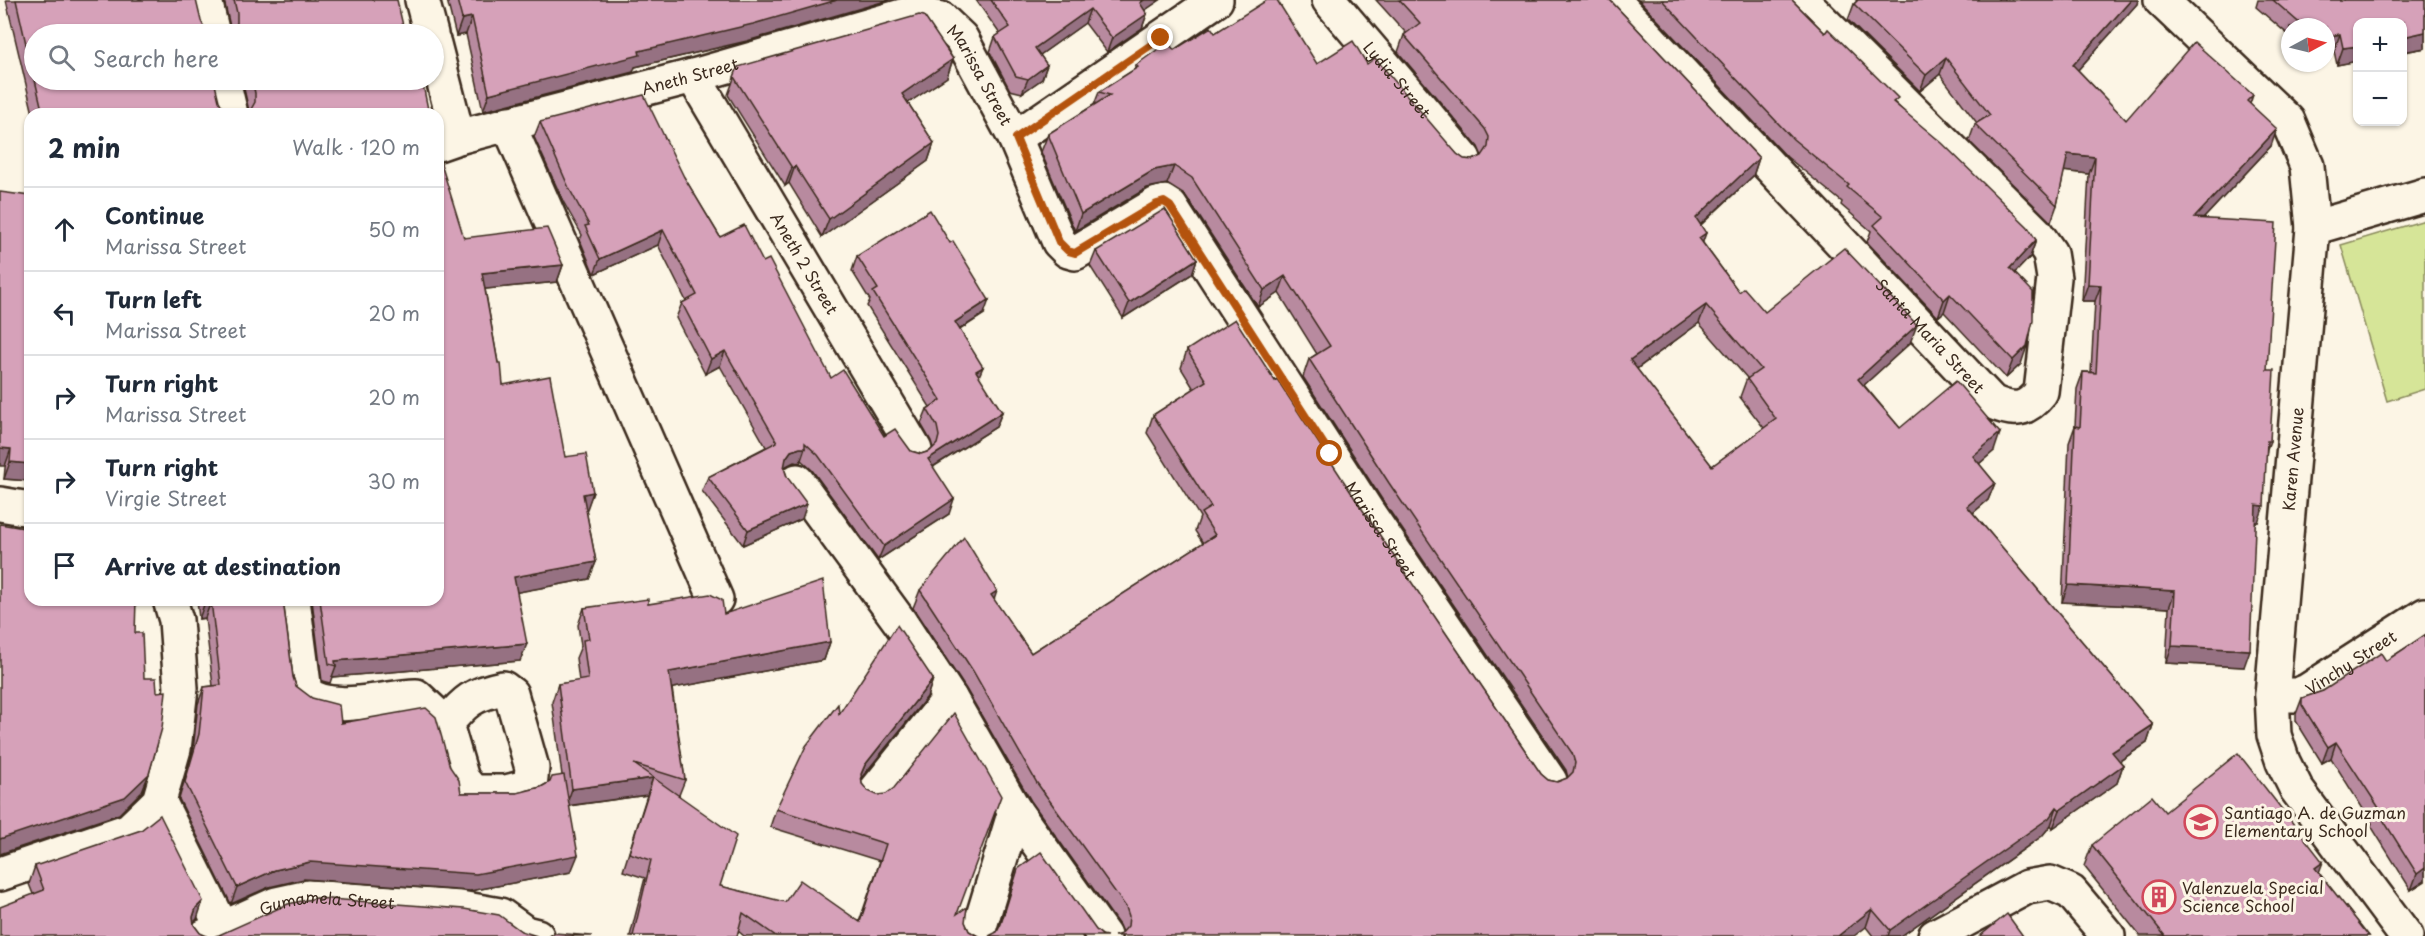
<!DOCTYPE html>
<html lang="en">
<head>
<meta charset="utf-8">
<style>
	:root { --surface:#fff; --page:#f6f6f7; --text:#1f2937; --muted:#747a83; --line:#e0e1e3 }
	body { margin:0; font-family:"Playpen Sans",sans-serif; background:var(--page); color:var(--text) }
	.controls { position:absolute; right:18px; top:18px; display:grid; overflow:hidden; border-radius:12px; box-shadow:0 2px 4px #0004 }
	.controls button { width:54px; height:54px; display:grid; place-items:center; padding:0; border:0; border-bottom:2px solid var(--line); background:var(--surface); color:var(--text); font:30px sans-serif }
	.compass { position:absolute; left:2281px; top:18px; width:54px; height:54px; border-radius:50%; background:var(--surface); box-shadow:0 2px 4px #0004; rotate:83deg }
	.stop { position:absolute; width:18px; height:18px; margin:-14px; border:4px solid #b45309; border-radius:50%; background:#fff }
	.stop.end { background:#b45309; border-color:#fff; box-shadow:0 2px 6px #0008 }
	.list { margin:0; padding:0; list-style:none }
	h2 { display:flex; justify-content:space-between; align-items:center; height:78px; margin:0; padding:0 24px; font-size:26px }
	h2 small { font-size:20px; font-weight:400; color:var(--muted) }
	.list li { display:grid; grid-template-columns:39px 1fr auto; gap:18px; align-items:center; box-sizing:border-box; height:84px; padding:0 24px; border-top:2px solid var(--line) }
	.list b { display:block; font-size:22px; white-space:nowrap }
	.list p { margin:0; font-size:20px; white-space:nowrap; color:var(--muted) }
	.list em { font-size:20px; font-style:normal; color:var(--muted) }
	.icon { flex:none; width:33px; height:33px; fill:none; stroke:currentColor; stroke-width:2; stroke-linecap:round; stroke-linejoin:round }
	.map { position:relative; flex:none; width:2425px; height:936px; overflow:hidden }
	.search { position:absolute; background:var(--surface); box-shadow:0 2px 4px #0004; left:24px; top:24px; width:420px; height:66px; display:flex; align-items:center; gap:15px; box-sizing:border-box; padding:0 21px; border-radius:33px; color:var(--muted); font-size:22px }
	.panel { position:absolute; background:var(--surface); box-shadow:0 2px 4px #0004; left:24px; top:108px; width:420px; height:498px; border-radius:18px }
	.map>svg:first-child { display:block }
</style>
</head>
<body>
<div class="map">
<svg width="2425" height="936" viewBox="0 0 2425 936">
	<rect width="100%" height="100%" fill="#fcf5e5"/>
	<filter id="ink" filterUnits="userSpaceOnUse"><feTurbulence type="fractalNoise" baseFrequency=".0167" numOctaves="2"/><feDisplacementMap in="SourceGraphic" scale="12" xChannelSelector="R" yChannelSelector="G"/><feConvolveMatrix kernelMatrix="1 2 1 2 8 2 1 2 1" color-interpolation-filters="sRGB"/></filter>
	<g filter="url(#ink)">
		<polygon fill="#d6e598" stroke="#88885b" stroke-width="1.5" points="2425,220 2425,389 2387,401 2341,245"/>
		<g fill="none" stroke-linecap="round" stroke-linejoin="round">
			<defs>
				<g id="minor">
					<polyline points="205,0 213,34"/>
					<polyline points="422,0 431,34"/>
					<path id="s1" d="M 1329,0 L 1464,159"/>
					<path id="s2" d="M 1613,0 L 1992,402 C 2014,412 2026,411 2041,392 L 2054,278 L 2050,253 L 2036,233 L 1801,0"/>
					<polyline points="2161,0 2288,121 2307,166 2313,228 2272,695 2274,735 2283,762 2297,790 2406,936"/>
					<path id="s3" d="M 941,19 L 961,38 L 1015,138 L 1059,242 L 1068,251 L 1075,253 L 1157,204 L 1164,202 L 1170,206 L 1367,511 L 1550,781"/>
					<polyline points="434,44 458,137"/>
					<path id="s4" d="M 693,76 L 915,450"/>
					<polyline points="223,80 231,114"/>
					<polyline points="508,123 716,599"/>
					<polyline points="1015,138 1216,0"/>
					<path id="s5" d="M 438,144 L 458,137 L 693,76 L 912,13 L 941,19"/>
					<polyline points="2313,228 2425,195"/>
					<polyline points="797,481 900,622 950,698 1015,811 1104,936"/>
					<polyline points="0,504 30,509"/>
					<path d="M 293,600 L 305,692 C 331,715 383,697 416,696 L 446,724 L 462,779 L 473,792 L 506,792 L 530,786 L 532,768 L 511,694 L 503,688 C 473,694 465,701 446,724"/>
					<path id="s6" d="M 2272,695 L 2297,695 L 2307,691 L 2425,615"/>
					<polyline points="873,794 950,698"/>
					<polyline points="159,801 222,927"/>
					<polyline points="0,874 129,830 159,801 174,749 181,688 176,620 170,600"/>
					<path id="s7" d="M 205,936 L 276,904 L 308,897 L 460,908 L 500,915 L 525,933 L 537,936"/>
					<polyline points="977,936 1015,811"/>
					<polyline points="1935,936 2027,887 2050,883 2071,892 2108,936"/>
				</g>
			</defs>
			<use href="#minor" stroke="#3b2a1e" stroke-width="38"/>
			<use href="#minor" stroke="#fcf5e5" stroke-width="33"/>
		</g>
		<g fill="#b88a9f" stroke="#3b2a1e" stroke-width="1.5" fill-rule="evenodd">
			<polygon points="6,0 196,0 34,34 219,101 224,110 230,114 33,114"/>
			<polygon points="224,0 397,0 231,31"/>
			<polygon points="447,0 889,0 747,41 635,67 633,72 483,111 466,34 456,36"/>
			<polygon points="976,0 1160,0 1145,10 1147,14 1142,28 1107,52 1085,23 1040,55 1047,65 1042,79 1022,93 1010,90 990,52 995,37 1000,34"/>
			<path d="M 1376,0 L 1610,0 L 1759,158 L 1753,176 L 1701,225 L 1703,243 L 1739,292 L 1765,312 L 1910,343 L 1864,385 L 1900,428 L 1994,451 L 1979,464 L 1995,483 L 1988,500 L 1973,513 L 2153,725 L 2147,743 L 2120,761 L 2123,765 L 2117,783 L 2053,828 L 2051,825 L 2042,836 L 1901,936 L 1873,936 L 1866,927 L 1121,934 L 1122,932 L 1119,925 L 1031,801 L 966,689 L 913,608 L 920,590 L 994,600 L 1031,653 L 1203,543 L 1195,531 L 1200,517 L 1147,433 L 1153,415 L 1194,389 L 1181,368 L 1187,350 L 1275,381 L 1541,774 L 1548,780 L 1557,782 L 1568,778 L 1566,770 L 1383,501 L 1303,377 L 1309,359 L 1317,354 L 1279,293 L 1258,307 L 1186,196 L 1167,184 L 1147,188 L 1075,231 L 1041,152 L 1048,134 L 1094,105 L 1099,92 L 1134,70 L 1136,65 L 1174,50 L 1215,33 L 1317,64 L 1367,64 L 1457,154 L 1464,159 L 1473,160 L 1482,156 L 1478,147 L 1398,52 L 1404,35 L 1406,33 ZM 1699,323 L 1747,378 L 1740,397 L 1764,428 L 1712,466 L 1637,369 Z"/>
			<polygon points="1639,0 1792,0 1896,104 2036,240 2030,257 2015,273 2021,364 2006,378 1944,312 1938,317 1867,242 1871,231 1841,205 1842,202 1787,157"/>
			<polygon points="1856,0 2138,0 2137,4 2078,70 2126,120 2253,95 2250,104 2271,146 2203,219 2267,370 2270,441 2267,449 2258,522 2255,522 2244,667 2166,663 2169,608 2062,602 2069,443 2075,426 2077,389 2083,372 2091,372 2095,301 2082,301 2089,174 2064,171 2057,205 2051,222 1969,141 1975,124 1977,123 1940,74 1920,91 1848,20 1854,4 1857,1"/>
			<polygon points="2258,0 2425,0 2425,48 2403,52 2403,22 2358,22 2358,61 2337,65 2334,51 2326,52 2326,27 2290,27 2290,36 2256,7"/>
			<polygon points="953,59 947,77 908,103 934,143 928,161 822,237 789,183 785,186 728,95 738,67"/>
			<polygon points="242,80 422,80 249,111"/>
			<polygon points="540,122 684,177 720,237 763,262 831,378 884,436 911,451 921,454 930,451 933,448 931,441 921,424 927,409 930,407 867,306 870,300 852,271 857,256 984,314 960,330 979,377 1002,412 996,427 933,467 949,514 878,560 812,470 801,460 800,463 794,462 786,466 784,468 802,519 743,545 702,491 708,477 766,447 720,366 705,374 676,318 682,303 686,301 658,245 594,274 580,240 582,235 564,203 534,137"/>
			<polygon points="30,196 30,481 4,479"/>
			<polygon points="464,238 563,265 557,282 485,289 498,363 503,385 565,457 593,492 586,510 596,562 589,579 517,592 520,661 332,677 330,683 322,681 312,600 438,600"/>
			<polygon points="1096,251 1197,259 1192,274 1123,318 1090,266"/>
			<polygon points="197,600 283,600 293,677 296,686 341,723 450,767 461,793 517,793 541,787 562,775 552,702 558,684 579,681 576,658 581,646 578,625 584,608 648,604 724,614 830,642 824,660 672,688 685,780 679,795 720,886 859,922 880,861 770,827 776,809 839,714 933,679 927,697 861,778 862,784 958,914 965,922 969,931 978,936 744,936 738,931 737,936 630,936 645,878 623,871 647,795 569,806 571,872 470,891 304,879 269,887 231,904 179,799 193,751 198,704 204,687 213,686 205,618 199,619"/>
			<polygon points="2425,635 2425,881 2411,890 2371,826 2372,823 2331,758 2322,763 2296,721 2296,714 2302,698 2323,691 2386,661"/>
			<polygon points="2165,812 2319,873 2369,936 2140,936 2084,866 2092,845"/>
			<polygon points="35,866 197,919 194,922 194,925 200,933 33,894 29,884"/>
			<polygon points="1018,869 1096,930 1102,935 997,932 999,927"/>
		</g>
		<g fill="#967182" stroke="#3b2a1e" stroke-width="1.5">
			<polygon points="837,0 889,0 747,41 635,67 633,72 483,111 489,94 639,51"/>
			<polygon points="1144,0 1160,0 1135,17 1140,3"/>
			<polygon points="2131,0 2138,0 2137,4 2067,82 2073,65"/>
			<polygon points="1090,9 1085,23 1030,62 1035,48"/>
			<polygon points="1147,14 1142,28 1107,52 1112,38"/>
			<polygon points="472,17 466,34 456,36 462,19"/>
			<polygon points="2425,32 2425,48 2403,52 2403,37"/>
			<polygon points="2340,34 2334,51 2326,52 2326,37"/>
			<polygon points="2358,46 2358,61 2337,65 2343,48"/>
			<polygon points="1946,58 1940,74 1920,91 1926,75"/>
			<polygon points="953,59 947,77 896,111 902,94"/>
			<polygon points="1047,65 1042,79 1022,93 1028,79"/>
			<polygon points="2277,129 2271,146 2188,235 2194,218"/>
			<polygon points="934,143 928,161 822,237 829,219"/>
			<polygon points="2068,154 2095,157 2089,174 2062,171"/>
			<polygon points="1759,158 1753,176 1689,235 1696,218"/>
			<polygon points="795,166 789,183 785,186 792,168"/>
			<polygon points="1174,166 1167,184 1147,188 1075,231 1081,214 1154,170"/>
			<polygon points="663,230 658,245 594,274 600,259"/>
			<polygon points="1706,233 1700,250 1699,238"/>
			<polygon points="2036,240 2030,257 2003,285 2010,268"/>
			<polygon points="1197,259 1192,274 1123,318 1129,303"/>
			<polygon points="563,265 557,282 476,290 482,273"/>
			<polygon points="1285,276 1279,293 1258,307 1264,290"/>
			<polygon points="2088,284 2101,285 2095,301 2082,301"/>
			<polygon points="1950,294 1944,312 1938,317 1944,300"/>
			<polygon points="989,300 984,314 949,336 955,322"/>
			<polygon points="1706,305 1699,323 1624,378 1630,360"/>
			<polygon points="1917,325 1910,343 1852,396 1858,379"/>
			<polygon points="2027,346 2021,364 2006,378 2013,360"/>
			<polygon points="725,351 720,366 705,374 711,359"/>
			<polygon points="983,367 977,381 976,371"/>
			<polygon points="1002,412 996,427 923,473 928,459"/>
			<polygon points="2000,433 1994,451 1967,474 1973,456"/>
			<polygon points="0,448 11,449 5,466 0,466"/>
			<polygon points="800,448 805,448 800,463 794,462 786,466 780,473 786,458 791,451"/>
			<polygon points="10,462 30,464 30,481 4,479"/>
			<polygon points="1995,483 1988,500 1960,524 1967,506"/>
			<polygon points="593,492 587,509 577,511 583,494"/>
			<polygon points="954,499 949,514 878,560 884,546"/>
			<polygon points="807,504 802,519 743,545 748,530"/>
			<polygon points="2256,505 2264,506 2258,522 2250,522"/>
			<polygon points="596,562 589,579 508,594 514,577"/>
			<polygon points="2068,585 2175,591 2169,608 2062,602"/>
			<polygon points="997,591 991,609 991,595"/>
			<polygon points="211,601 205,618 199,619 205,602"/>
			<polygon points="830,642 824,660 663,690 669,672"/>
			<polygon points="527,644 520,661 332,677 336,666 335,661"/>
			<polygon points="2172,646 2250,650 2244,667 2166,663"/>
			<polygon points="933,679 927,697 858,782 865,765"/>
			<polygon points="2153,725 2147,743 2106,770 2112,752"/>
			<polygon points="2336,742 2331,758 2322,763 2328,747"/>
			<polygon points="2123,765 2117,783 2053,828 2060,810"/>
			<polygon points="149,774 142,791 119,814 0,854 0,839"/>
			<polygon points="653,778 647,795 566,806 572,789"/>
			<polygon points="2057,807 2051,825 2042,836 1901,936 1888,936 1890,930"/>
			<polygon points="578,855 571,872 470,891 304,879 269,887 231,904 237,887 275,870 310,862"/>
			<polygon points="2323,862 2315,883 2315,868"/>
			<polygon points="2425,868 2425,881 2411,890 2417,874"/>
			<polygon points="203,901 197,919 190,926 196,908"/>
			<polygon points="1872,909 1866,927 1854,936 1838,936"/>
		</g>
		<g fill="#d6a1b9" stroke="#3b2a1e" stroke-width="1.5" fill-rule="evenodd">
			<polygon points="16,0 196,0 201,21 205,29 213,34 34,34 34,79"/>
			<polygon points="234,0 397,0 405,34 225,34 232,31 237,23 237,13"/>
			<polygon points="457,0 837,0 753,24 639,51 640,55 489,94 472,17 462,19"/>
			<polygon points="991,0 1144,0 1140,3 1147,14 1112,38 1090,9 1035,48 1047,65 1028,79 1016,76 995,37 1010,27"/>
			<path d="M 1267,0 L 1277,0 L 1317,64 L 1353,41 L 1367,64 L 1375,58 L 1457,154 L 1464,159 L 1473,160 L 1482,156 L 1488,147 L 1489,137 L 1485,129 L 1404,35 L 1420,23 L 1399,0 L 1610,0 L 1759,158 L 1696,218 L 1706,233 L 1699,238 L 1739,292 L 1744,288 L 1765,312 L 1844,248 L 1917,325 L 1858,379 L 1900,428 L 1956,381 L 2000,433 L 1973,456 L 1995,483 L 1967,506 L 2153,725 L 2112,752 L 2123,765 L 2060,810 L 2057,807 L 2049,818 L 1890,930 L 1872,909 L 1838,936 L 1114,936 L 1121,934 L 1128,926 L 1129,916 L 1126,907 L 1037,783 L 973,671 L 920,590 L 964,537 L 997,591 L 991,595 L 1031,653 L 1215,535 L 1201,513 L 1211,507 L 1153,415 L 1206,381 L 1187,350 L 1235,319 L 1275,381 L 1277,379 L 1358,503 L 1541,774 L 1548,780 L 1557,782 L 1567,778 L 1573,772 L 1575,763 L 1572,753 L 1389,483 L 1309,359 L 1330,346 L 1285,276 L 1264,290 L 1192,178 L 1174,166 L 1154,170 L 1081,214 L 1048,134 L 1110,95 L 1099,92 L 1138,67 L 1136,65 L 1168,42 L 1174,50 L 1211,27 L 1215,33 ZM 1706,305 L 1761,369 L 1747,379 L 1776,419 L 1712,466 L 1630,360 Z"/>
			<polygon points="1662,0 1792,0 1825,33 1828,29 1898,98 1893,102 1942,143 2028,227 2036,240 2010,268 2033,292 2033,321 2027,346 2013,360 1950,294 1944,300 1874,225 1883,217 1847,187 1849,185 1793,139"/>
			<polygon points="1858,0 2131,0 2073,65 2126,120 2194,42 2253,95 2247,101 2277,129 2194,218 2276,223 2267,370 2274,370 2270,441 2267,441 2264,506 2256,505 2250,650 2172,646 2175,591 2068,585 2075,426 2080,427 2083,372 2096,373 2101,285 2088,284 2095,157 2068,154 2057,205 1975,124 1990,115 1946,58 1926,75 1854,4"/>
			<polygon points="2273,0 2425,0 2425,32 2403,37 2403,22 2358,22 2358,46 2343,48 2340,34 2326,37 2326,27 2304,27"/>
			<polygon points="919,15 924,16 953,59 902,94 934,143 829,219 795,166 792,168 734,77 738,67"/>
			<polygon points="35,80 214,80 219,101 224,110 230,114 43,114"/>
			<polygon points="252,80 422,80 429,114 244,114 250,111 255,102 255,93"/>
			<polygon points="644,95 684,177 720,237 744,225 763,262 769,259 831,378 843,370 884,436 895,429 911,451 921,454 930,451 937,444 939,436 937,426 927,409 941,400 873,292 878,289 857,256 930,210 950,243 953,241 989,300 955,322 983,367 976,371 1002,412 928,459 954,499 884,546 818,455 805,443 805,448 800,448 791,451 786,458 784,468 787,477 807,504 748,530 708,477 777,442 725,351 711,359 682,303 697,295 663,230 600,259 585,226 589,225 569,188 540,122"/>
			<polygon points="438,154 464,238 547,228 563,265 482,273 498,363 501,363 503,385 550,376 565,457 586,454 593,492 583,494 596,562 514,577 527,644 335,661 336,666 329,664 320,600 438,600"/>
			<polygon points="0,192 30,196 30,464 10,462 11,449 0,448"/>
			<polygon points="1165,209 1197,259 1129,303 1096,251"/>
			<polygon points="0,524 30,529 30,600 136,600 135,633 142,633 144,678 156,678 157,692 166,691 162,728 149,774 125,797 0,839"/>
			<polygon points="823,581 830,642 669,672 685,780 634,764 736,836 720,886 785,902 800,880 860,922 886,844 776,809 806,746 838,704 839,714 897,625 933,679 865,765 861,774 862,784 868,791 877,795 886,794 894,788 954,713 1001,796 957,914 967,907 965,922 969,931 978,936 776,936 743,913 737,936 633,936 651,860 629,853 653,778 572,789 558,684 588,679 583,640 589,639 584,608 648,599 648,604 710,594 722,600 724,614"/>
			<polygon points="205,600 283,600 293,677 296,686 312,698 339,705 341,723 426,708 436,717 450,767 459,780 461,793 517,793 541,787 550,782 552,777 564,775 578,855 476,874 310,862 275,870 237,887 185,782 199,734 204,687 221,685 211,601 205,602"/>
			<polygon points="2425,635 2425,868 2417,874 2377,810 2379,808 2336,742 2328,747 2302,705 2302,698 2323,691 2381,653 2386,661"/>
			<polygon points="2238,753 2323,862 2315,868 2369,936 2165,936 2092,845 2152,796 2165,812"/>
			<polygon points="160,815 203,901 196,908 193,917 194,925 200,933 207,936 0,936 0,907 44,890 35,866 141,830"/>
			<polygon points="1041,852 1096,930 1102,935 1107,936 989,936 997,932 1001,924 1018,869"/>
			<polygon points="316,898 464,909 499,915 521,931 537,936 215,936 219,935 288,904"/>
			<polygon points="2007,914 2023,936 1980,936"/>
			<polygon points="555,933 592,936 549,936"/>
		</g>
	</g>
	<g fill="none" stroke-linecap="round" stroke-linejoin="round" filter="url(#ink)">
		<polyline stroke="#b45309" stroke-width="8" points="1161,38 1016,138 1059,242 1068,251 1075,253 1157,204 1164,202 1170,206 1330,454"/>
	</g>
	<defs>
		<symbol id="school-ring" viewBox="-11 -11 22 22"><circle r="9.5" fill="#fcf5e5" stroke="#d1495b" stroke-width="1.5"/><path d="M0-5L7-2L0 1L-7-2ZM-4 1L0 2.5L4 1V4Q0 6-4 4Z" fill="#d1495b"/></symbol>
		<symbol id="building-ring" viewBox="-11 -11 22 22"><circle r="9.5" fill="#fcf5e5" stroke="#d1495b" stroke-width="1.5"/><path d="M-4-6H4V6H1V3H-1V6H-4ZM-2.5-4.3h1.7v1.8h-1.7ZM.8-4.3h1.7v1.8H.8ZM-2.5-1h1.7V.8h-1.7ZM.8-1h1.7V.8H.8Z" fill="#d1495b"/></symbol>
	</defs>
	<g fill-rule="evenodd">
		<use href="#school-ring" x="2182" y="803" width="38" height="38"/>
		<use href="#building-ring" x="2140" y="878" width="38" height="38"/>
	</g>
	<g text-anchor="middle" stroke-width="6" stroke-linejoin="round" paint-order="stroke">
		<g font-size="16" fill="#3b2a1e" stroke="#fcf5e5">
			<text dy="6" stroke="none"><textPath href="#s5" startOffset="261">Aneth Street</textPath></text>
			<text dy="6" stroke="none"><textPath href="#s3" startOffset="69">Marissa Street</textPath></text>
			<text dy="6" stroke="none"><textPath href="#s1" startOffset="105">Lydia Street</textPath></text>
			<text dy="6" stroke="none"><textPath href="#s4" startOffset="218">Aneth 2 Street</textPath></text>
			<text dy="6" stroke="none"><textPath href="#s2" startOffset="462">Santa Maria Street</textPath></text>
			<text transform="translate(2293 459) rotate(-85)" y="6">Karen Avenue</text>
			<text dy="6" stroke="none"><textPath href="#s3" startOffset="771">Marissa Street</textPath></text>
			<text dy="6" stroke="none"><textPath href="#s6" startOffset="88">Vinchy Street</textPath></text>
			<text dy="6" stroke="none"><textPath href="#s7" startOffset="129">Gumamela Street</textPath></text>
		</g>
		<g font-size="16" fill="#3b2a1e" stroke="#fcf5e5" text-anchor="start">
			<text x="2224" y="819">Santiago A. de Guzman<tspan x="2224" dy="18">Elementary School</tspan></text>
			<text x="2182" y="894">Valenzuela Special<tspan x="2182" dy="18">Science School</tspan></text>
		</g>
	</g>
</svg>
<div class="controls">
<button>+</button>
<button>−</button>
</div>
<svg class="compass" viewBox="-18 -18 36 36"><path d="M0-13l5 13h-10z" fill="#e53935"/><path d="M0 13l5-13h-10z" fill="#747a83"/></svg>
<div class="stop" style="left:1330px;top:454px"></div>
<div class="stop end" style="left:1161px;top:38px"></div>
<div class="search"><svg class="icon" aria-label="search" viewBox="0 0 24 24"><circle cx="10" cy="10" r="6"/><path d="M15 15l6 6"/></svg>Search here</div>
<section class="panel">
<h2>2 min<small>Walk · 120 m</small></h2>
<ul class="list">
<li><svg class="icon" aria-label="ahead" viewBox="0 0 24 24"><path d="M12 20V5M6 11l6-6 6 6"/></svg><div><b>Continue</b><p>Marissa Street</p></div><em>50 m</em></li>
<li><svg class="icon" aria-label="left" viewBox="0 0 24 24"><path d="M17 20v-9H6M10 6l-5 5 5 5"/></svg><div><b>Turn left</b><p>Marissa Street</p></div><em>20 m</em></li>
<li><svg class="icon" aria-label="right" viewBox="0 0 24 24"><path d="M7 20v-9h11M14 6l5 5-5 5"/></svg><div><b>Turn right</b><p>Marissa Street</p></div><em>20 m</em></li>
<li><svg class="icon" aria-label="right" viewBox="0 0 24 24"><path d="M7 20v-9h11M14 6l5 5-5 5"/></svg><div><b>Turn right</b><p>Virgie Street</p></div><em>30 m</em></li>
<li><svg class="icon" aria-label="arrive" viewBox="0 0 24 24"><path d="M6 21V4h12l-3 4 3 4H6"/></svg><div><b>Arrive at destination</b></div></li>
</ul>
</section>
</div>
</body>
</html>
